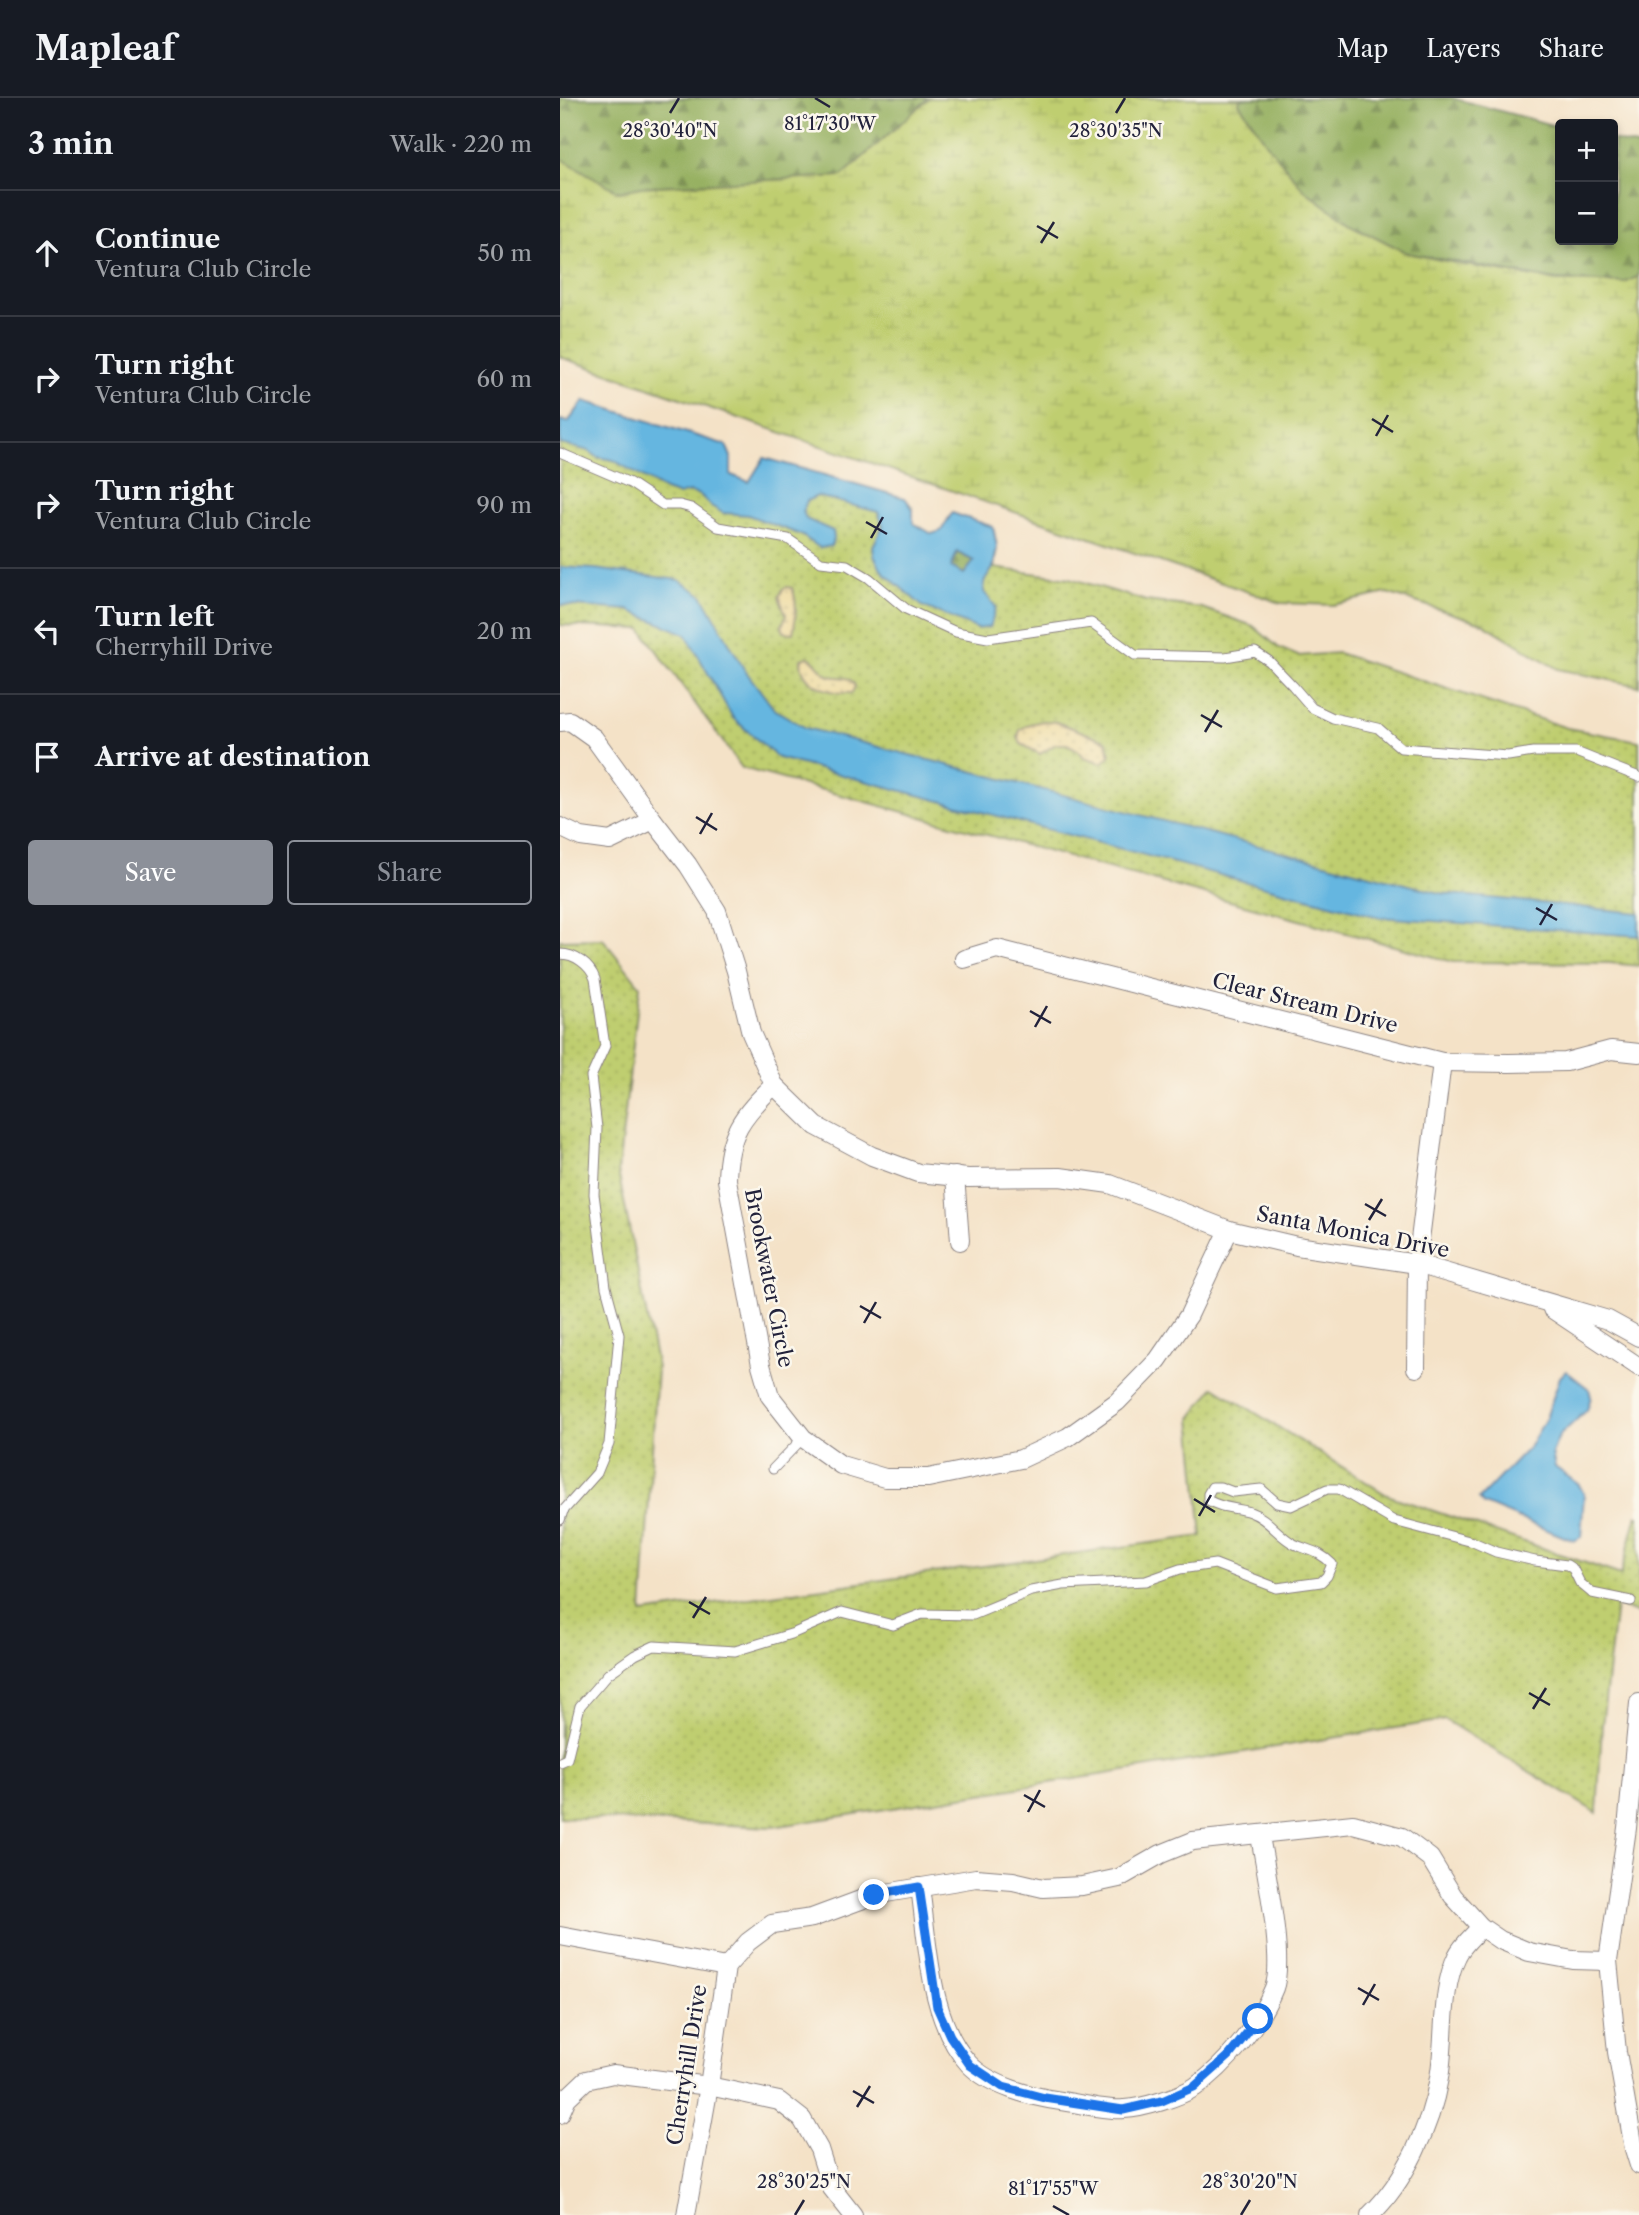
<!DOCTYPE html>
<html lang="en">
<head>
<meta charset="utf-8">
<style>
	:root { --surface:#171b24; --page:#242831; --text:#f1f3f6; --muted:#9ea1a6; --line:#363941; --accent:#8c9099 }
	body { margin:0; font-family:"Libre Caslon Text",serif; background:var(--page); color:var(--text) }
	.controls { position:absolute; right:21px; top:21px; display:grid; overflow:hidden; border-radius:7px; box-shadow:0 4px 10px #0003 }
	.controls button { width:63px; height:63px; display:grid; place-items:center; padding:0; border:0; border-bottom:2px solid var(--line); background:var(--surface); color:var(--text); font:35px sans-serif }
	.stop { position:absolute; width:21px; height:21px; margin:-16px; border:5px solid #1a73e8; border-radius:50%; background:#fff }
	.stop.end { background:#1a73e8; border-color:#fff; box-shadow:0 2px 7px #0008 }
	.list { margin:0; padding:0; list-style:none }
	h2 { display:flex; justify-content:space-between; align-items:center; height:91px; margin:0; padding:0 28px; font-size:30px }
	h2 small { font-size:23px; font-weight:400; color:var(--muted) }
	.list li { display:grid; grid-template-columns:46px 1fr auto; gap:21px; align-items:center; box-sizing:border-box; height:126px; padding:0 28px; border-top:2px solid var(--line) }
	.list b { display:block; font-size:26px; white-space:nowrap }
	.list p { margin:0; font-size:23px; white-space:nowrap; color:var(--muted) }
	.list em { font-size:23px; font-style:normal; color:var(--muted) }
	.actions { display:flex; gap:14px; padding:21px 28px }
	.actions a { flex:1; padding:16px 0; border:2px solid var(--accent); border-radius:7px; text-align:center; font-size:24px; color:var(--accent) }
	.actions .main { background:var(--accent); color:#fff }
	.icon { flex:none; width:38px; height:38px; fill:none; stroke:currentColor; stroke-width:2; stroke-linecap:round; stroke-linejoin:round }
	.map { position:relative; flex:none; width:1079px; height:2117px; overflow:hidden }
	header { display:flex; align-items:center; gap:42px; box-sizing:border-box; height:98px; padding:0 35px; background:var(--surface); border-bottom:2px solid var(--line) }
	header strong { font-size:33px }
	nav { display:flex; gap:38px; margin-inline-start:auto; font-size:24px }
	main { display:flex }
	aside { flex:1; background:var(--surface) }
	.map>svg:first-child { display:block }
</style>
</head>
<body>
<header>
<strong>Mapleaf</strong>
<nav><a>Map</a><a>Layers</a><a>Share</a></nav>
</header>
<main>
<aside>
<h2>3 min<small>Walk · 220 m</small></h2>
<ul class="list">
<li><svg class="icon" aria-label="ahead" viewBox="0 0 24 24"><path d="M12 20V5M6 11l6-6 6 6"/></svg><div><b>Continue</b><p>Ventura Club Circle</p></div><em>50 m</em></li>
<li><svg class="icon" aria-label="right" viewBox="0 0 24 24"><path d="M7 20v-9h11M14 6l5 5-5 5"/></svg><div><b>Turn right</b><p>Ventura Club Circle</p></div><em>60 m</em></li>
<li><svg class="icon" aria-label="right" viewBox="0 0 24 24"><path d="M7 20v-9h11M14 6l5 5-5 5"/></svg><div><b>Turn right</b><p>Ventura Club Circle</p></div><em>90 m</em></li>
<li><svg class="icon" aria-label="left" viewBox="0 0 24 24"><path d="M17 20v-9H6M10 6l-5 5 5 5"/></svg><div><b>Turn left</b><p>Cherryhill Drive</p></div><em>20 m</em></li>
<li><svg class="icon" aria-label="arrive" viewBox="0 0 24 24"><path d="M6 21V4h12l-3 4 3 4H6"/></svg><div><b>Arrive at destination</b></div></li>
</ul>
<div class="actions"><a class="main">Save</a><a>Share</a></div>
</aside>
<div class="map">
<svg width="1079" height="2117" viewBox="0 0 1079 2117">
	<defs>
		<pattern id="grass-dots" width="8" height="8" patternUnits="userSpaceOnUse" patternTransform="scale(1.75)"><rect width="8" height="8" fill="#bfce70"/><path d="M2 2h.1M6 6h.1" fill="none" stroke="#a4b162" stroke-width="1.8" stroke-linecap="round"/></pattern>
		<pattern id="forest-firs" width="22" height="20" patternUnits="userSpaceOnUse" patternTransform="scale(1.75)"><rect width="22" height="20" fill="#97b162"/><path d="M5 1l3.5 6h-7zM16 11l3.5 6h-7z" fill="#7b9052"/></pattern>
		<pattern id="wetland-marsh" width="20" height="14" patternUnits="userSpaceOnUse" patternTransform="scale(1.75)"><rect width="20" height="14" fill="#bfce70"/><path d="M1 5h8M5 5V1M11 12h8M15 12V8" fill="none" stroke="#a4b162"/></pattern>
		<pattern id="sand-dots" width="8" height="8" patternUnits="userSpaceOnUse" patternTransform="scale(1.75)"><rect width="8" height="8" fill="#eeda9e"/><path d="M2 2h.1M6 6h.1" fill="none" stroke="#ccbb89" stroke-width="1.8" stroke-linecap="round"/></pattern>
	</defs>
	<rect width="100%" height="100%" fill="#fbf7ec"/>
	<filter id="ink" filterUnits="userSpaceOnUse"><feTurbulence type="fractalNoise" baseFrequency=".0143" numOctaves="2"/><feDisplacementMap in="SourceGraphic" scale="14" xChannelSelector="R" yChannelSelector="G"/><feConvolveMatrix kernelMatrix="1 2 1 2 8 2 1 2 1" color-interpolation-filters="sRGB"/></filter>
	<filter id="wash" filterUnits="userSpaceOnUse"><feTurbulence type="fractalNoise" baseFrequency=".00686" numOctaves="4" result="noise"/><feDisplacementMap in="SourceGraphic" scale="28" xChannelSelector="R" yChannelSelector="G"/><feGaussianBlur stdDeviation="1.57" result="paint"/><feColorMatrix in="noise" values="0 0 0 0 0 0 0 0 0 0 0 0 0 0 0 0 0 1.4 0 .05"/><feComposite in="paint" operator="in"/></filter>
	<g filter="url(#wash)">
		<rect width="100%" height="100%" fill="#f4e2c7"/>
		<g fill="url(#grass-dots)" stroke="#707856" stroke-width="2">
			<polygon points="24,303 166,347 171,359 171,377 189,384 204,360 345,400 353,411 353,425 372,436 381,433 392,415 433,429 437,449 434,470 510,480 586,503 642,510 693,528 719,550 738,558 778,555 1007,630 1079,643 1079,868 1050,865 893,864 182,670 81,531 0,527 0,322 8,324"/>
			<polygon points="43,841 80,888 58,1073 97,1270 82,1515 642,1438 631,1320 654,1289 827,1397 1061,1477 1077,1417 1079,1418 1079,1516 1056,1507 1042,1628 1037,1715 885,1622 213,1729 0,1719 0,842"/>
		</g>
		<g fill="url(#forest-firs)" stroke="#5c6a4e" stroke-width="2">
			<polygon points="0,0 369,0 282,78 81,89 59,94 0,60"/>
			<polygon points="680,0 892,0 1000,29 1000,142 1053,142 1053,42 1079,49 1079,178 1065,185 996,182 847,155 790,126 743,91 707,46 679,5"/>
			<polygon points="396,454 414,463 404,476 391,469"/>
		</g>
		<polygon fill="url(#wetland-marsh)" stroke="#707856" stroke-width="2" points="369,0 680,0 679,5 707,46 743,91 790,126 847,155 905,167 996,183 1065,185 1079,178 1079,588 998,571 922,525 827,495 773,507 721,505 0,259 0,60 59,94 81,89 282,78"/>
		<g fill="url(#sand-dots)" stroke="#887e6c" stroke-width="2">
			<path d="M 227,489 L 232,490 C 238,504 236,521 233,535 L 224,534 L 222,528 L 226,517 L 219,499 L 223,491 Z"/>
			<path d="M 248,559 C 257,563 260,574 270,578 C 281,581 289,576 295,588 L 292,595 C 270,596 240,587 241,561 Z"/>
			<polygon points="483,623 496,624 547,643 550,658 542,665 524,659 518,652 507,646 496,646 480,656 461,646 458,639 460,632 470,626"/>
		</g>
		<g fill="#65b6e0" stroke="#446c8e" stroke-width="2" fill-rule="evenodd">
			<path d="M 24,303 L 166,347 L 171,359 L 171,377 L 189,384 L 204,360 L 345,400 L 353,411 L 353,425 L 372,436 L 381,433 L 392,415 L 433,429 L 437,449 L 433,470 L 424,484 L 424,494 L 436,509 L 430,529 L 418,531 L 362,508 L 323,474 L 314,458 L 313,448 L 323,428 L 318,414 L 257,398 L 247,403 L 243,413 L 246,421 L 273,433 L 274,440 L 271,448 L 260,450 L 241,437 L 188,417 L 163,415 L 151,408 L 140,397 L 129,394 L 119,397 L 105,392 L 53,362 L 37,359 L 29,353 L 0,346 L 0,322 L 8,324 ZM 397,454 L 414,463 L 404,476 L 391,469 Z"/>
			<polygon points="0,469 35,471 119,482 142,497 184,571 214,611 246,630 880,795 1079,815 1079,838 819,819 218,660 173,620 126,536 68,512 0,507"/>
			<polygon points="1006,1273 1029,1291 1031,1299 1027,1312 999,1338 992,1355 995,1369 1019,1387 1024,1396 1021,1439 1014,1443 924,1406 919,1401 970,1348 986,1320 1000,1279"/>
		</g>
	</g>
	<g filter="url(#ink)">
		<g fill="none" stroke-linecap="round" stroke-linejoin="round">
			<defs>
				<g id="service">
					<polyline points="0,355 70,385 103,407 120,407 131,410 158,429 228,441 261,464 287,467 309,480 346,511 396,534 428,540 531,525 575,557 665,559 695,554 709,563 733,588 752,610 773,620 818,630 841,650 948,658 973,654 1016,654 1079,679"/>
					<path d="M 0,856 C 15,856 30,867 35,881 L 45,948 L 31,979 L 37,1030 L 34,1096 L 46,1189 L 59,1237 L 49,1346 L 37,1375 L 3,1413 L 0,1422"/>
					<polyline points="213,1371 243,1340"/>
					<path d="M 0,1664 L 7,1661 L 20,1608 L 48,1576 L 75,1557 L 94,1548 L 175,1553 L 234,1535 L 282,1514 L 333,1527 L 362,1516 L 413,1517 L 471,1493 L 503,1487 L 586,1483 L 620,1471 L 655,1466 L 717,1490 L 761,1484 L 767,1478 L 772,1466 C 758,1452 749,1453 734,1446 C 717,1437 708,1420 690,1414 C 675,1409 662,1411 648,1402 L 648,1396 L 652,1389 L 660,1389 L 673,1394 L 701,1391 L 717,1405 L 731,1408 L 767,1391 L 779,1391 L 834,1423 L 913,1444 L 936,1454 L 975,1463 L 1007,1467 L 1013,1471 L 1020,1485 L 1032,1495 L 1071,1503"/>
				</g>
				<g id="minor">
					<polyline points="0,624 10,623 34,640 93,722 128,767 157,813 176,873 191,935 214,987 256,1028 312,1058 358,1075 408,1080 500,1079 550,1086 669,1132 737,1148 857,1166 1048,1222 1079,1239"/>
					<polyline points="0,729 21,739 50,743 93,722"/>
					<polyline points="404,861 437,851 882,964 949,965 1006,964 1051,952 1079,955"/>
					<path d="M 214,987 C 182,1018 168,1035 167,1082 L 201,1267 L 210,1298 L 243,1340 L 281,1367 L 325,1380 L 368,1380 L 461,1361 L 508,1339 L 557,1304 L 598,1262 L 629,1217 L 669,1132"/>
					<polyline points="395,1078 400,1143"/>
					<polyline points="992,1211 1079,1269"/>
					<polyline points="856,1270 857,1166 882,964"/>
					<polyline points="1079,1605 1067,1730 1048,1863 1057,1954 1074,2051 1079,2067"/>
					<path d="M 360,1789 C 368,1845 369,1923 409,1966 C 430,1988 472,1999 501,2003 C 518,2005 548,2013 564,2011 C 584,2010 619,1999 635,1989 C 667,1967 700,1925 714,1890 C 725,1861 705,1771 700,1737"/>
					<polyline points="0,1838 166,1869"/>
					<polyline points="0,2016 7,2000 26,1982 53,1976 149,1988 219,2003 242,2021 259,2051 271,2089 293,2117"/>
					<polyline points="126,2117 149,1988 166,1869 188,1844 212,1826 252,1820 314,1797 416,1780 453,1783 483,1790 522,1788 559,1780 601,1756 633,1743 793,1726 842,1739 870,1760 893,1798 921,1829 940,1842 969,1854 1013,1862 1048,1863"/>
					<path d="M 810,2117 C 845,2084 871,2027 879,1980 C 886,1942 880,1893 897,1858 C 902,1847 913,1838 921,1829"/>
				</g>
			</defs>
			<use href="#service" stroke="#8b8281" stroke-width="11"/>
			<use href="#minor" stroke="#8b8281" stroke-width="20"/>
			<use href="#service" stroke="#fff" stroke-width="9"/>
			<use href="#minor" stroke="#fff" stroke-width="18"/>
		</g>
	</g>
	<g fill="none" stroke-linecap="round" stroke-linejoin="round" filter="url(#ink)">
		<polyline stroke="#1a73e8" stroke-width="9" points="314,1797 359,1789 377,1909 390,1938 410,1967 443,1989 485,2000 563,2012 602,2003 634,1989 669,1958 698,1921"/>
	</g>
	<path fill="none" stroke="#22223b" stroke-width="2.5" d="M 255,0 L 270,9M 110,15 L 119,0M 556,15 L 565,0M 477,128 L 498,140M 481,145 L 494,124M 812,321 L 833,334M 816,338 L 828,317M 306,424 L 327,436M 311,440 L 323,419M 641,617 L 662,629M 645,634 L 658,612M 136,719 L 157,732M 140,736 L 152,715M 976,810 L 997,822M 980,827 L 992,806M 470,913 L 491,925M 475,929 L 487,908M 805,1106 L 826,1118M 809,1122 L 822,1101M 300,1208 L 321,1220M 304,1225 L 316,1204M 634,1401 L 655,1414M 639,1418 L 651,1397M 129,1504 L 150,1516M 133,1520 L 146,1499M 969,1595 L 990,1607M 973,1611 L 986,1590M 464,1697 L 485,1709M 468,1714 L 480,1692M 798,1890 L 819,1902M 803,1907 L 815,1886M 293,1993 L 314,2005M 297,2009 L 310,1988M 493,2108 L 509,2117M 235,2117 L 244,2102M 681,2117 L 690,2102"/>
	<g text-anchor="middle" stroke-width="5" stroke-linejoin="round" paint-order="stroke">
		<g font-size="21" fill="#22223b" stroke="#fbf7ec">
			<text transform="translate(745 905) rotate(14)" y="7">Clear Stream Drive</text>
			<text transform="translate(793 1134) rotate(11)" y="7">Santa Monica Drive</text>
			<text transform="translate(209 1180) rotate(79)" y="7">Brookwater Circle</text>
			<text transform="translate(127 1967) rotate(-81)" y="7">Cherryhill Drive</text>
		</g>
	</g>
	<g font-size="18" text-anchor="middle" fill="#22223b" stroke="#fbf7ec" stroke-width="5" stroke-linejoin="round" paint-order="stroke">
		<text x="270" y="32">81°17'30"W</text>
		<text x="110" y="39">28°30'40"N</text>
		<text x="556" y="39">28°30'35"N</text>
		<text x="244" y="2090">28°30'25"N</text>
		<text x="690" y="2090">28°30'20"N</text>
		<text x="493" y="2097">81°17'55"W</text>
	</g>
</svg>
<div class="controls">
<button>+</button>
<button>−</button>
</div>
<div class="stop" style="left:698px;top:1921px"></div>
<div class="stop end" style="left:314px;top:1797px"></div>
</div>
</main>
</body>
</html>
